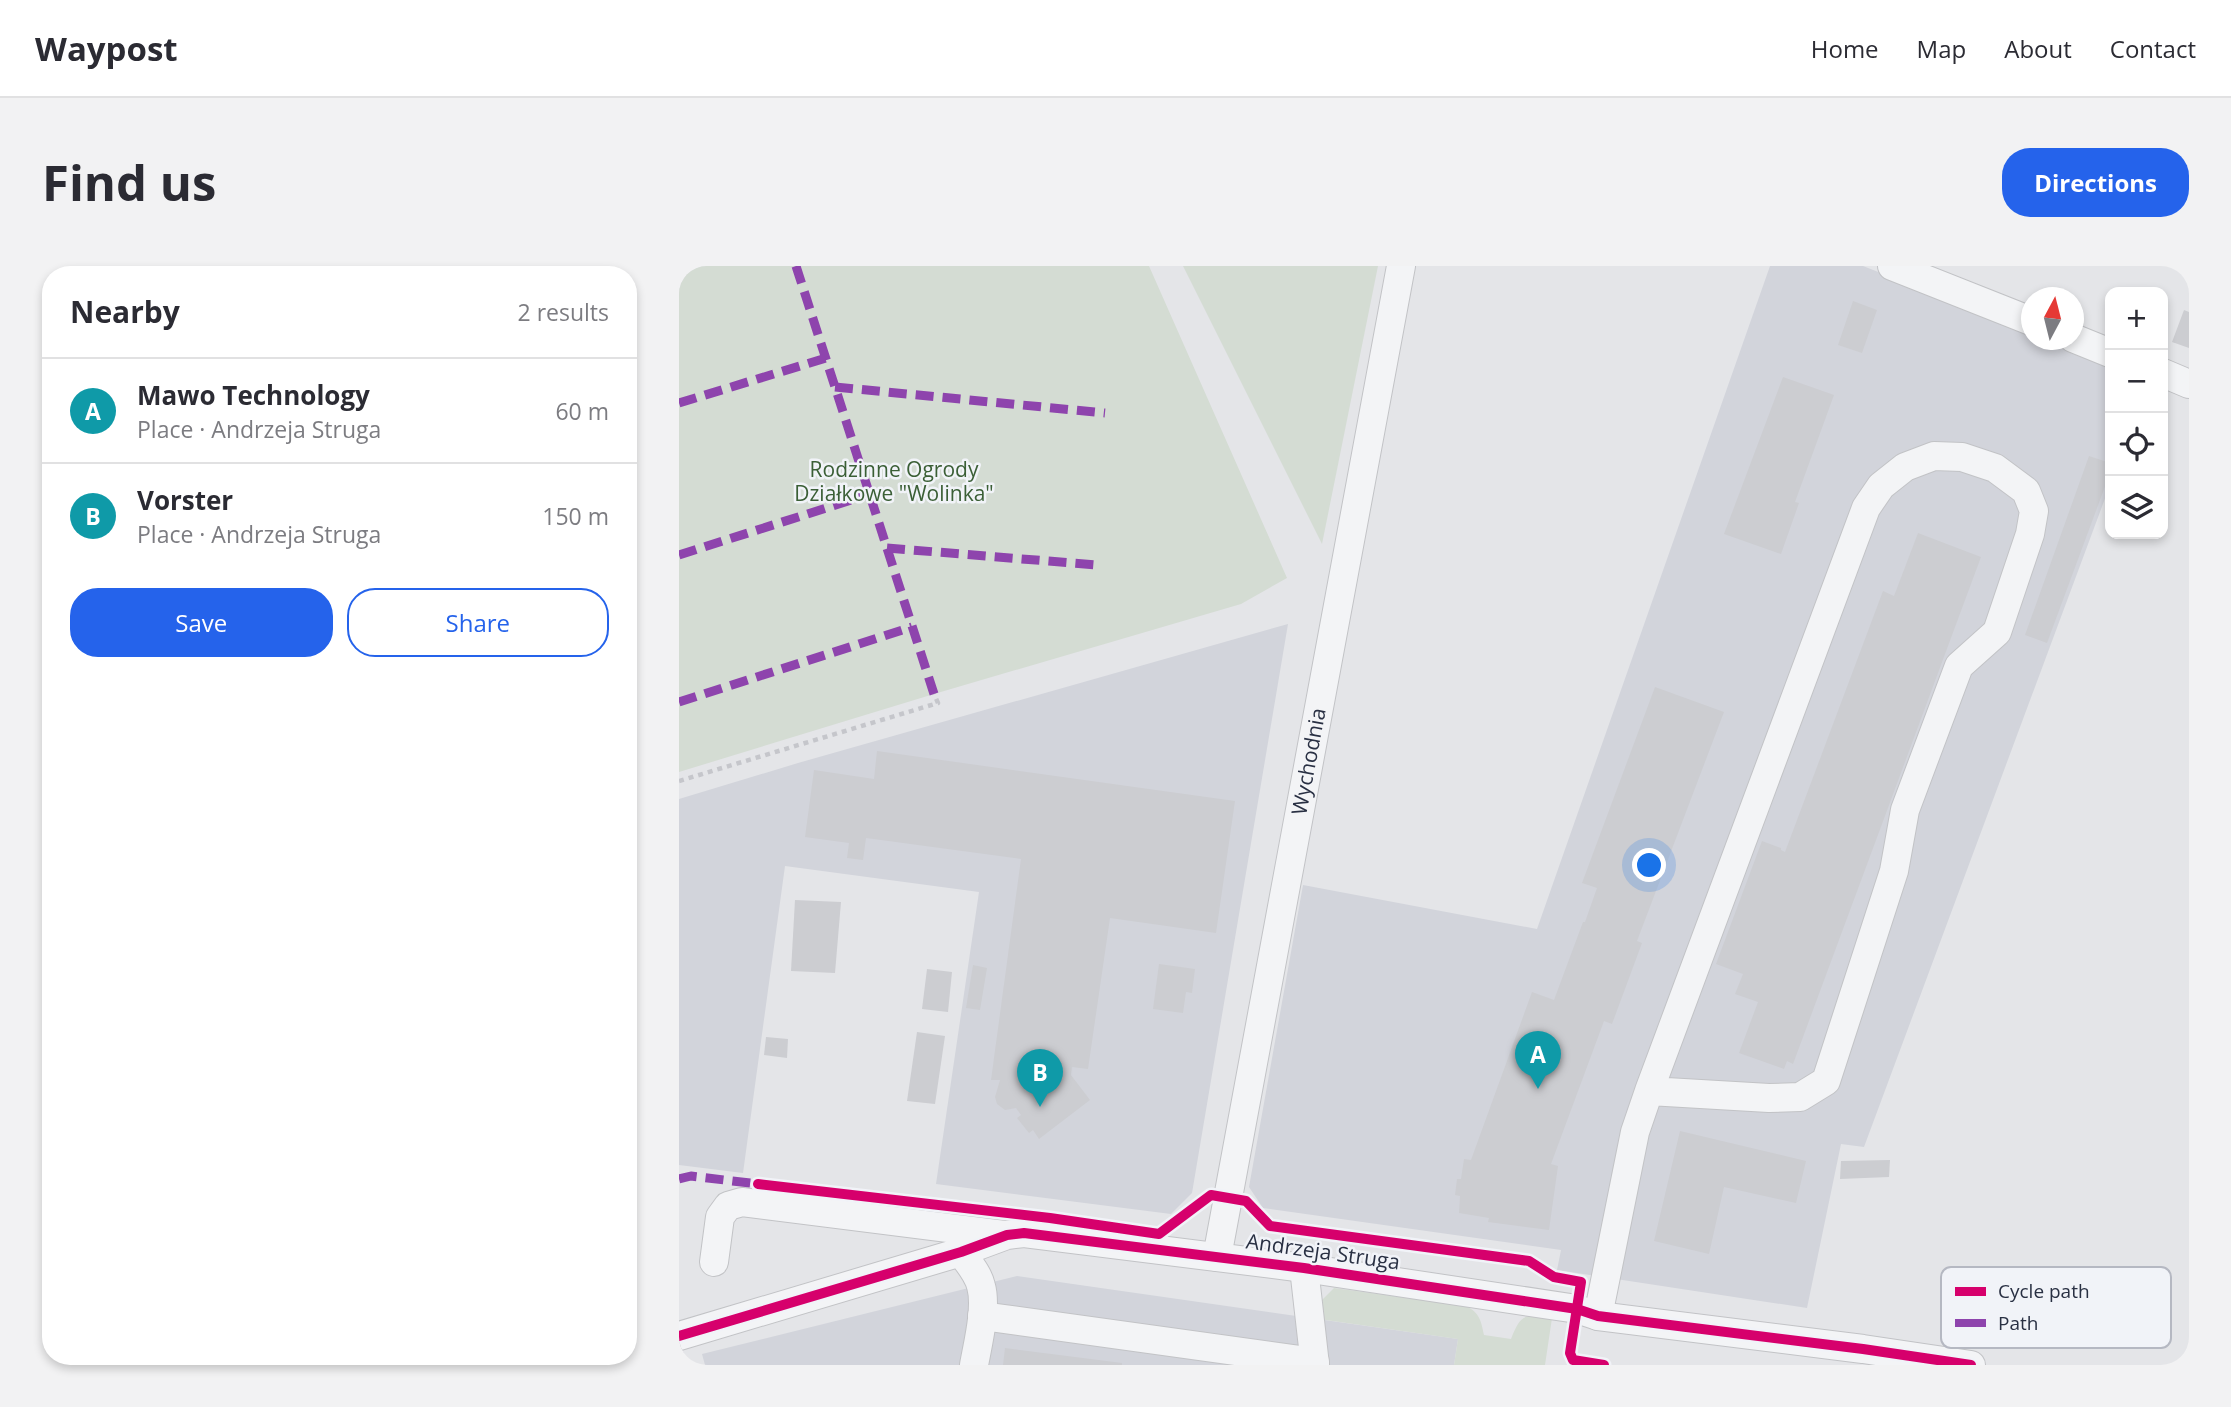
<!DOCTYPE html>
<html lang="en">
<head>
<meta charset="utf-8">
<style>
	:root { --surface:#fff; --page:#f2f2f3; --text:#2b2b33; --muted:#7c7c81; --line:#e1e1e2; --accent:#2563eb }
	body { margin:0; font-family:"Open Sans",sans-serif; background:var(--page); color:var(--text) }
	.controls { position:absolute; right:21px; top:21px; display:grid; overflow:hidden; border-radius:14px; box-shadow:0 4px 10px #0003 }
	.controls button { width:63px; height:63px; display:grid; place-items:center; padding:0; border:0; border-bottom:2px solid var(--line); background:var(--surface); color:var(--text); font:35px sans-serif }
	.compass { position:absolute; left:1342px; top:21px; width:63px; height:63px; border-radius:50%; background:var(--surface); box-shadow:0 4px 10px #0003; rotate:7deg }
	.you { position:absolute; left:971px; top:600px; width:24px; height:24px; margin:-18px; border:5px solid #fff; border-radius:50%; background:#1a73e8; box-shadow:0 0 0 10px #1a73e833 }
	.badge { display:grid; place-items:center; width:46px; height:46px; border-radius:50%; background:var(--accent); color:#fff; font-size:23px; font-weight:700 }
	.pin { position:absolute; translate:-50% -58px; filter:drop-shadow(0 2px 4px #0008) }
	.pin::after { content:''; position:absolute; top:37px; width:24px; height:21px; background:inherit; clip-path:polygon(0 0,100% 0,50% 100%) }
	.list { margin:0; padding:0; list-style:none }
	h2 { display:flex; justify-content:space-between; align-items:center; height:91px; margin:0; padding:0 28px; font-size:30px }
	h2 small { font-size:23px; font-weight:400; color:var(--muted) }
	.list li { display:grid; grid-template-columns:46px 1fr auto; gap:21px; align-items:center; box-sizing:border-box; height:105px; padding:0 28px; border-top:2px solid var(--line) }
	.list b { display:block; font-size:26px; white-space:nowrap }
	.list p { margin:0; font-size:23px; white-space:nowrap; color:var(--muted) }
	.list em { font-size:23px; font-style:normal; color:var(--muted) }
	.actions { display:flex; gap:14px; padding:21px 28px }
	.actions a { flex:1; padding:16px 0; border:2px solid var(--accent); border-radius:28px; text-align:center; font-size:24px; color:var(--accent) }
	.actions .main { background:var(--accent); color:#fff }
	.icon { flex:none; width:38px; height:38px; fill:none; stroke:currentColor; stroke-width:2; stroke-linecap:round; stroke-linejoin:round }
	.map { position:relative; flex:none; width:1510px; height:1099px; overflow:hidden; border-radius:28px }
	header { display:flex; align-items:center; gap:42px; box-sizing:border-box; height:98px; padding:0 35px; background:var(--surface); border-bottom:2px solid var(--line) }
	header strong { font-size:33px }
	nav { display:flex; gap:38px; margin-inline-start:auto; font-size:24px }
	.intro { display:flex; align-items:center; justify-content:space-between; box-sizing:border-box; height:168px; padding:0 42px }
	h1 { margin:0; font-size:49px }
	.button { padding:18px 32px; border-radius:28px; background:var(--accent); color:#fff; font-size:24px; font-weight:700 }
	main { display:flex; gap:42px; padding:0 42px }
	aside { flex:1; background:var(--surface); border-radius:28px; box-shadow:0 4px 10px #0003 }
	.map>svg:first-child { display:block }
</style>
</head>
<body>
<header>
<strong>Waypost</strong>
<nav><a>Home</a><a>Map</a><a>About</a><a>Contact</a></nav>
</header>
<div class="intro"><h1>Find us</h1><a class="button">Directions</a></div>
<main>
<aside>
<h2>Nearby<small>2 results</small></h2>
<ul class="list">
<li><span class="badge" style="background:#0f9aa8">A</span><div><b>Mawo Technology</b><p>Place · Andrzeja Struga</p></div><em>60 m</em></li>
<li><span class="badge" style="background:#0f9aa8">B</span><div><b>Vorster</b><p>Place · Andrzeja Struga</p></div><em>150 m</em></li>
</ul>
<div class="actions"><a class="main">Save</a><a>Share</a></div>
</aside>
<div class="map">
<svg width="1510" height="1099" viewBox="0 0 1510 1099">
	<rect width="100%" height="100%" fill="#e4e5e8"/>
	<g fill="#d2d4db">
		<polygon points="1091,0 1184,0 1352,66 1352,74 1372,74 1431,97 1431,219 1185,881 1162,878 1128,1042 878,1004 882,984 584,942 570,921 624,619 858,663"/>
		<polygon points="609,358 513,927 492,948 257,918 300,626 106,600 64,907 0,899 0,533 119,497"/>
		<polygon points="338,1010 779,1073 775,1099 26,1099 23,1088"/>
	</g>
	<g fill="#d4dcd3">
		<polygon points="0,0 470,0 608,312 562,338 255,428 0,506"/>
		<polygon points="504,0 699,0 643,278"/>
		<path d="M 655,1022 L 787,1040 C 801,1047 802,1055 805,1069 L 832,1073 C 842,1047 846,1048 873,1052 L 866,1099 L 775,1099 L 779,1073 L 640,1053 L 642,1035 Z"/>
	</g>
	<g fill="#cccdd1">
		<polygon points="1174,35 1198,44 1183,87 1159,79"/>
		<polygon points="1505,44 1510,46 1510,82 1493,76"/>
		<polygon points="1104,111 1155,129 1116,236 1120,237 1102,288 1045,268"/>
		<polygon points="1410,190 1431,197 1431,207 1368,377 1346,369"/>
		<polygon points="1239,267 1302,291 1114,798 1108,795 1105,803 1060,787 1079,736 1056,728 1064,708 1037,698 1083,575 1102,582 1102,584 1106,586 1204,325 1215,330"/>
		<polygon points="976,421 1045,446 958,675 963,677 933,758 925,755 872,898 879,900 870,964 809,956 810,952 780,947 781,930 776,929 778,913 782,913 785,893 792,894 853,726 875,734 904,656 906,656 918,622 903,617"/>
		<polygon points="198,485 556,535 537,667 431,652 409,803 393,801 392,809 411,834 360,873 354,864 350,867 338,852 342,849 337,842 326,844 318,838 316,831 321,814 312,814 342,593 187,572 184,594 168,592 170,577 126,571 135,504 195,513"/>
		<polygon points="116,634 162,636 156,707 112,705"/>
		<polygon points="480,698 516,703 513,727 507,726 504,747 474,743"/>
		<polygon points="294,699 308,702 301,744 287,742"/>
		<polygon points="248,703 273,706 269,746 243,743"/>
		<polygon points="238,766 266,770 256,838 228,835"/>
		<polygon points="87,771 109,773 108,792 85,789"/>
		<polygon points="1001,865 1127,895 1117,937 1045,921 1030,988 975,975"/>
		<polygon points="1211,894 1210,911 1161,913 1162,895"/>
		<polygon points="326,1082 443,1097 443,1099 324,1099"/>
	</g>
	<g fill="none" stroke-linecap="round" stroke-linejoin="round">
		<defs>
			<g id="minor">
				<polyline points="1213,0 1352,55"/>
				<polyline points="1394,72 1431,87"/>
				<polyline points="1484,107 1510,118"/>
				<path d="M 282,986 C 289,997 299,1007 302,1020 C 308,1041 299,1077 295,1099"/>
				<path id="s1" d="M 538,991 L 722,0"/>
				<polyline points="35,996 41,951 49,940 63,936 325,969"/>
				<polyline points="625,1002 636,1099"/>
				<polyline points="303,1050 636,1096"/>
				<polyline points="919,1050 956,866 970,825 1187,242 1202,220 1226,201 1255,190 1283,191 1316,202 1347,225 1355,245 1351,268 1318,366 1280,400 1226,544 1215,605 1147,815 1121,831 1090,832 970,825"/>
				<polyline points="0,1070 282,986 328,969 345,967 625,1002 898,1043 919,1050 1184,1083 1292,1099"/>
			</g>
		</defs>
		<use href="#minor" stroke="#c2c3c6" stroke-width="30"/>
		<polyline stroke="#c5c6cb" stroke-width="4.5" stroke-dasharray="5 5" stroke-linecap="butt" points="0,515 259,437 255,428"/>
		<use href="#minor" stroke="#f3f4f6" stroke-width="28"/>
		<g stroke="#8e44ad" stroke-width="9" stroke-dasharray="18 9" stroke-linecap="butt">
			<polyline points="117,0 255,428"/>
			<polyline points="156,121 426,147"/>
			<polyline points="0,137 147,92"/>
			<polyline points="208,282 418,299"/>
			<polyline points="0,289 191,228"/>
			<polyline points="0,436 233,361"/>
			<polyline points="0,913 12,910 79,918"/>
			<polyline points="0,1088 3,1099"/>
		</g>
		<defs>
			<g id="cycleway">
				<polyline points="79,918 371,952 480,968 532,929 567,935 591,960 850,995 875,1011 902,1016 891,1087 894,1094 925,1099"/>
				<polyline points="0,1070 282,986 328,969 345,967 625,1002 898,1043 919,1050 1184,1083 1292,1099"/>
			</g>
		</defs>
		<use href="#cycleway" stroke="#f1f3f8" stroke-width="15"/>
		<use href="#cycleway" stroke="#d6006c" stroke-width="10"/>
	</g>
	<g text-anchor="middle" stroke-width="5" stroke-linejoin="round" paint-order="stroke">
		<g font-size="21" fill="#3b5f36" stroke="#f1f3f8">
			<text x="215" y="211">Rodzinne Ogrody<tspan x="215" dy="24">Działkowe "Wolinka"</tspan></text>
		</g>
		<g font-size="21" fill="#293043" stroke="#f1f3f8">
			<text dy="7" stroke="none"><textPath href="#s1" startOffset="504">Wychodnia</textPath></text>
			<text transform="translate(644 986) rotate(8)" y="7">Andrzeja Struga</text>
		</g>
	</g>
	<rect x="1262" y="1001" width="230" height="81" rx="10" fill="#f1f3f8" stroke="#b5b8c2" stroke-width="2"/>
	<rect x="1276" y="1021" width="31" height="9" fill="#d6006c"/>
	<rect x="1276" y="1053" width="31" height="8" fill="#8e44ad"/>
	<g font-size="19" fill="#293043">
		<text x="1319" y="1032">Cycle path</text>
		<text x="1319" y="1064">Path</text>
	</g>
</svg>
<div class="controls">
<button>+</button>
<button>−</button>
<button><svg class="icon" aria-label="locate" viewBox="0 0 24 24"><circle cx="12" cy="12" r="6"/><path d="M12 2v4M12 18v4M2 12h4M18 12h4"/></svg></button>
<button><svg class="icon" aria-label="layers" viewBox="0 0 24 24"><path d="M12 4l9 5-9 5-9-5zM3 14l9 5 9-5"/></svg></button>
</div>
<svg class="compass" viewBox="-18 -18 36 36"><path d="M0-13l5 13h-10z" fill="#e53935"/><path d="M0 13l5-13h-10z" fill="#7c7c81"/></svg>
<div class="you"></div>
<div class="pin badge" style="left:859px;top:823px;background:#0f9aa8">A</div>
<div class="pin badge" style="left:361px;top:841px;background:#0f9aa8">B</div>
</div>
</main>
</body>
</html>
